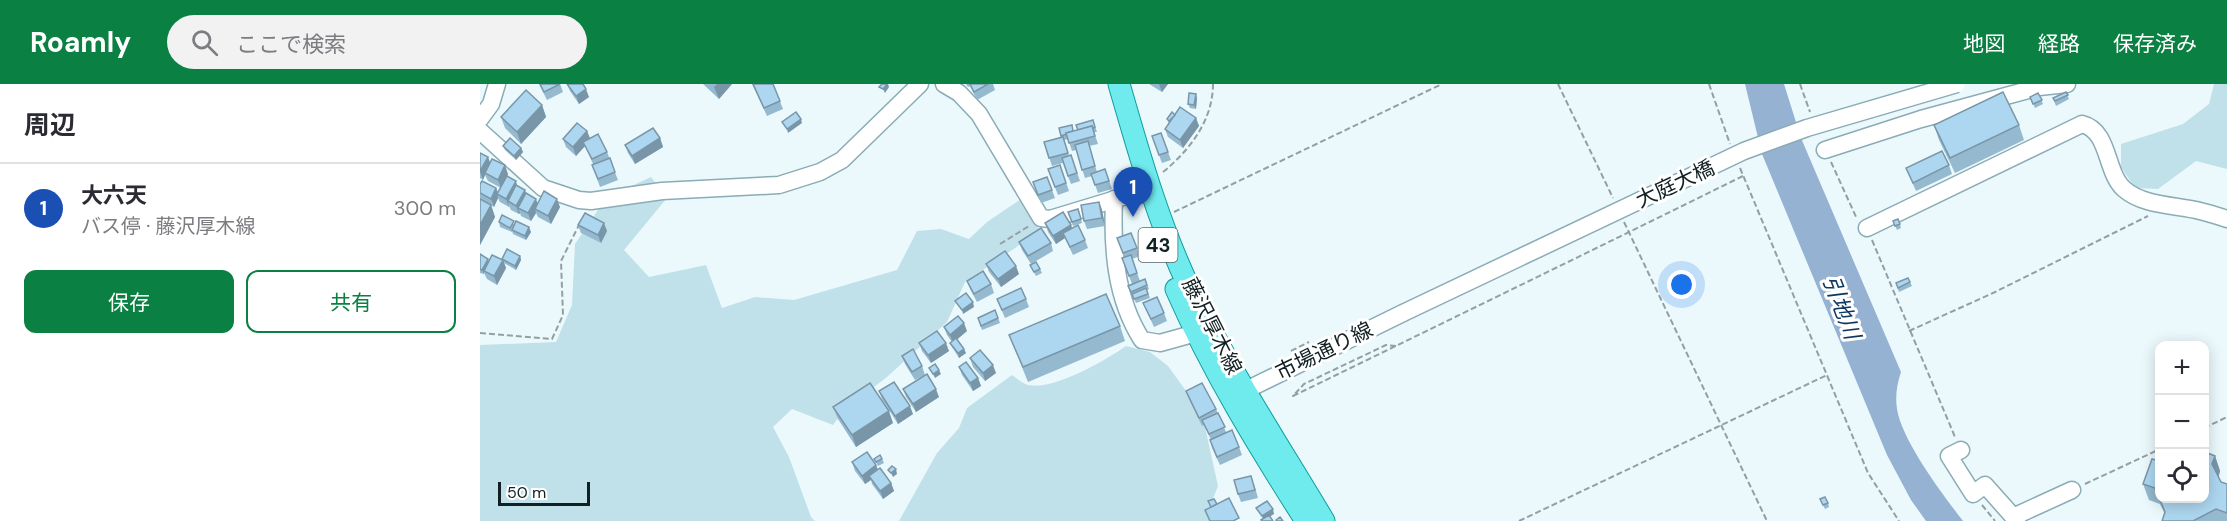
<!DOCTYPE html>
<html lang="ja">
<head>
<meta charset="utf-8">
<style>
	:root { --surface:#fff; --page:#f2f2f3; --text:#2b2b33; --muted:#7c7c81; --line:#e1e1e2; --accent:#0b8043 }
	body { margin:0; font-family:"DM Sans","Noto Sans JP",sans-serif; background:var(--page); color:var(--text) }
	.controls { position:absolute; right:18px; bottom:18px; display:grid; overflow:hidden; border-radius:12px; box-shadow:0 3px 15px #0003 }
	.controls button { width:54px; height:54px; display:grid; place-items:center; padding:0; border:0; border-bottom:2px solid var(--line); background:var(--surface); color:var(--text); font:30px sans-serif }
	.scale { position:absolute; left:18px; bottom:15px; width:92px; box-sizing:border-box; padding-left:6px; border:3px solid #122023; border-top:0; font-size:16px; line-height:21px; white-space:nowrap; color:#122023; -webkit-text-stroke:4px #fff; paint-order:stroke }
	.you { position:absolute; left:1202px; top:201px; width:21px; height:21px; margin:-15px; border:4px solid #fff; border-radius:50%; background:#1a73e8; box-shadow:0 0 0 9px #1a73e833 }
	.badge { display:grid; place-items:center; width:39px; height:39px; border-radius:50%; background:var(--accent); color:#fff; font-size:20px; font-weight:700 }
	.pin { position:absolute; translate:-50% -50px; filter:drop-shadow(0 2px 3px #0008) }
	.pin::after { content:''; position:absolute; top:32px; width:21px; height:18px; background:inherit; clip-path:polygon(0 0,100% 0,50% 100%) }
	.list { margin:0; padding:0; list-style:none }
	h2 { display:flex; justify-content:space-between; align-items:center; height:78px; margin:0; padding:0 24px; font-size:26px }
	h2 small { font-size:20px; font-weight:400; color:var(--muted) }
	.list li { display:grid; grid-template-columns:39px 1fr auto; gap:18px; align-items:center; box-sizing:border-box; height:90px; padding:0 24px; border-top:2px solid var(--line) }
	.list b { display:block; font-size:22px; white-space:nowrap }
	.list p { margin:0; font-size:20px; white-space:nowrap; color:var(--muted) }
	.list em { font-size:20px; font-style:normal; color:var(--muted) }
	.actions { display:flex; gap:12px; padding:18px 24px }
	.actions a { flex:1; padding:14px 0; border:2px solid var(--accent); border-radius:12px; text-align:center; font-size:21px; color:var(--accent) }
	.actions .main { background:var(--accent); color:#fff }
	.icon { flex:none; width:33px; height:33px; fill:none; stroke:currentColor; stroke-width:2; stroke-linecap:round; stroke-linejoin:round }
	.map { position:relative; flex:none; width:1747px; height:437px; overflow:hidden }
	header { display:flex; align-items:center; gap:36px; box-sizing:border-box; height:84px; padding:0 30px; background:var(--accent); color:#fff }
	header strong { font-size:28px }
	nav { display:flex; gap:33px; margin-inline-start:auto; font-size:21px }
	.search { width:420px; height:54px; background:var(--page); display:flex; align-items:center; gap:15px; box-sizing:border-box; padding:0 21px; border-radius:33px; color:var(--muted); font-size:22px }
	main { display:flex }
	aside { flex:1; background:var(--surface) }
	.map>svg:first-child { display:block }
</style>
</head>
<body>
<header>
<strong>Roamly</strong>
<div class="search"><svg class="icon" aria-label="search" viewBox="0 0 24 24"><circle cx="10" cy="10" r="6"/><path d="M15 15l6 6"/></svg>ここで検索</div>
<nav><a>地図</a><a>経路</a><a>保存済み</a></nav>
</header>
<main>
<aside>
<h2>周辺<small></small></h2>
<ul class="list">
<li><span class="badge" style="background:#1a4fb4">1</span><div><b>大六天</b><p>バス停 · 藤沢厚木線</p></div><em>300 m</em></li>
</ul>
<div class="actions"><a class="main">保存</a><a>共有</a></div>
</aside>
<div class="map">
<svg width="1747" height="437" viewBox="0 0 1747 437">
	<rect width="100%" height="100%" fill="#ebf9fd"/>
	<g fill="#c0e1e9">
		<polygon points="1734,0 1747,0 1747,85 1716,77 1678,105 1655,104 1641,83 1641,60 1703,40 1729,20"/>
		<polygon points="171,93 187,114 144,166 169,193 226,181 242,224 275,213 314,216 417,186 437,147 461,145 489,155 507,138 544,113 560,147 485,198 467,238 407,293 364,326 353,341 312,325 293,343 309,373 331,433 335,437 0,437 0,261 76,258 92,221 95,160 126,114"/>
		<path d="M 646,262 L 670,268 L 688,282 L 722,329 L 738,402 L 728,427 L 733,437 L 419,437 L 457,369 L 479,344 L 487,324 L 532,291 C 536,294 542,299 548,301 C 573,307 626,276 646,262 Z"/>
	</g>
	<path fill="#96b2d3" d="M 1265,0 L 1304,0 L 1321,54 L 1421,288 C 1417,300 1415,312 1417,325 C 1422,357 1463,411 1483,437 L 1446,437 L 1431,416 L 1407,371 L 1282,70 Z"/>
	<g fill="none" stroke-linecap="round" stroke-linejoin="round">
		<defs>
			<g id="minor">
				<polyline points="464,0 479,9 499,30 561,134 570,135 669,105"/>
				<polyline points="0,35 11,20 17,0"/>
				<polyline points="0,47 63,104 99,116 111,117 182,107 299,101 340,88 362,76 440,0"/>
				<polyline points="1345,66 1441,35 1559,3 1587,0"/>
				<path d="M 634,115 C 632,163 635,214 662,256 L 680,259 L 716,249"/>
				<path d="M 1387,144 L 1602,40 C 1630,47 1625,88 1644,105 C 1663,122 1696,121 1720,127 C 1729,129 1738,132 1747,135"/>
				<polyline points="756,311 923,229"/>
				<polyline points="1481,366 1469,372 1493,410 1505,401 1537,437"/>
				<polyline points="1533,433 1592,406"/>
			</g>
			<g id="major">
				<path d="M 639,0 C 659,69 678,138 709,203 C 748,284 798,360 844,437"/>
				<path d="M 696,205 C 732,287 778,362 826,437"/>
			</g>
		</defs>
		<use href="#minor" stroke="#89acb5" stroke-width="19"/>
		<use href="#major" stroke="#109c9e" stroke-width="23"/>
		<g stroke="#92a0a3" stroke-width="2" stroke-dasharray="6 3" stroke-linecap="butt">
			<polyline points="1078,0 1133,114"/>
			<polyline points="1229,0 1250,60"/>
			<polyline points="1320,0 1330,28"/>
			<polyline points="1351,78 1377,135"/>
			<polyline points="1260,84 1388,389 1419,437"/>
			<path d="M 683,88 C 710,66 733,36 733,0"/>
			<polyline points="694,128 962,0"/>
			<polyline points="1144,138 1287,437"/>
			<polyline points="1392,156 1475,353"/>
			<polyline points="520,160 549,142"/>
			<polyline points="1429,247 1513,209 1668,132"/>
			<polyline points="0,249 72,255 83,231 81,177 99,141"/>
			<path d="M 916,262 L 906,261 L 824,300 L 813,312 C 963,239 1113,166 1263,92"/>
			<polyline points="811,267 829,258"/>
			<polyline points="1724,344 1747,333"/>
			<polyline points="1605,400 1680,365"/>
			<polyline points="1502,421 1515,437"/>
			<polyline points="1039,437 1347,291"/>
		</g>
		<use href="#minor" stroke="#fff" stroke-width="16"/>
		<use href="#major" stroke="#6febed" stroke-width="21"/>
		<defs>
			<polyline id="minor-bridge" points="923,229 1264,67 1327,44 1477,0"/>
		</defs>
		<use href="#minor-bridge" stroke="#89acb5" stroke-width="19" stroke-linecap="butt"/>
		<use href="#minor-bridge" stroke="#fff" stroke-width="16"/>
	</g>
	<g fill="#95b9ce">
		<polygon points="59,0 80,0 83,8 67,16"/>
		<polygon points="87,0 109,13 99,20 90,7"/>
		<polygon points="223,0 252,0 239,15"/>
		<polygon points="272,0 293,0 303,25 287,32"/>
		<polygon points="486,0 513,0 515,6 497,16 490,2 488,3"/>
		<polygon points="669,0 688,0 682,8"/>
		<polygon points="1586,8 1589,15 1576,22 1573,14"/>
		<polygon points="1558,9 1563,20 1555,24 1550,13"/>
		<polygon points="717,14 716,25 710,24 708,20"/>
		<polygon points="62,21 66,33 41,60 25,44 21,33"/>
		<polygon points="695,31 716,34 719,42 703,64 688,53 685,45 689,39 687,35"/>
		<polygon points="613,36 617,48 614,48 618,60 609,62 617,88 625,85 632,105 618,109 612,92 605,94 596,66 592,67 588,55 584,56 589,72 591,71 600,97 591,100 583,79 572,82 564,58 581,53 579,44 594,47 598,46"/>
		<polygon points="1454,41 1539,41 1544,56 1475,89 1459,56"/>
		<polygon points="107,47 110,54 127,68 138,96 120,103 112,81 113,80 105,62 96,72 86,63 83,55"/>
		<polygon points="681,49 691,76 682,79 672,52"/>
		<polygon points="180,54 183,63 155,80 148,69 145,61"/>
		<polygon points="23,62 41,64 43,68 36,76 25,66"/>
		<polygon points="0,69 8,73 10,79 28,90 27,92 37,102 45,106 46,109 58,119 80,123 71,140 58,133 56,129 51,137 41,132 40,129 39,130 31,126 29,122 29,123 20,118 18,114 14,123 11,121 15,133 0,161 0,100 16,104 18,109 21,104 8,97 5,91 3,96 0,94"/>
		<polygon points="580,81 589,107 578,111 568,85"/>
		<polygon points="1469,81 1472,90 1436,107 1426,84"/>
		<polygon points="567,93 575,114 561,119 553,98"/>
		<polygon points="619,118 622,126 625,142 607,145 604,137"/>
		<polygon points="598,125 602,139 593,142 588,128"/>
		<polygon points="1418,135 1421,144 1417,146 1413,137"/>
		<polygon points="19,138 35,140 51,148 46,156 33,150 32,147 32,148 20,143"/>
		<polygon points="565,139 592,144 605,156 608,164 593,171 585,154 576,160 568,148"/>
		<polygon points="98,141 127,147 121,159 101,149"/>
		<polygon points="651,149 660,172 652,175 660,197 665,195 669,205 667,206 670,214 656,219 648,202 652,200 642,174 645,173 637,154"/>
		<polygon points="539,158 571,159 573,167 551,180 542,166"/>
		<polygon points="0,170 9,177 22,176 40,172 41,176 36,186 24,179 26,184 17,201 7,195 4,189 4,190 0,189"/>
		<polygon points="506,180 539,190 521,203 509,188"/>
		<polygon points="550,181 560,185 562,189 556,192"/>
		<polygon points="487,197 511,200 514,209 497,218 490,205"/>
		<polygon points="1430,198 1432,202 1419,208 1416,199"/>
		<polygon points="517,215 546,215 549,223 525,234"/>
		<polygon points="663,219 684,229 687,237 674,243"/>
		<polygon points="515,226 520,239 502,246 498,234"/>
		<polygon points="640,242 645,257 548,298 529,251"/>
		<polygon points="464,243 487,247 477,255 486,269 479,274 472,263 470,259 472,258 467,251"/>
		<polygon points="439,259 469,267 451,279 442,267"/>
		<polygon points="422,272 442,282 445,291 435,296 425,280"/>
		<polygon points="490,274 516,289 505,297 493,283"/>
		<polygon points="479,283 498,294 501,302 493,307 482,291"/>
		<polygon points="423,305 459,313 436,328 426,313"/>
		<polygon points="399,307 433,330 418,340 402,315"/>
		<polygon points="706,307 736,325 746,348 759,363 762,371 740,381 732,364 730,356 731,356 724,341 722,342 709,315"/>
		<polygon points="353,323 413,339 376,363 358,335"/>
		<polygon points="1735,372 1740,387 1738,393 1741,398 1747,400 1747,437 1682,437 1685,430 1680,420 1669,416 1663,400 1672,375 1680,414"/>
		<polygon points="394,375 402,375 404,379 398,382"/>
		<polygon points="372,378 396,381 398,386 411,399 414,407 403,415 392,400 391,396 385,400 375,387"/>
		<polygon points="774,400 778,414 761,418 758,410"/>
		<polygon points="1340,415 1348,419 1349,423 1345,425"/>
	</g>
	<g fill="#7996a8">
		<polygon points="237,0 252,0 239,15 234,3"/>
		<polygon points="407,0 408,0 409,3 405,9 403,5"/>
		<polygon points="679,0 688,0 682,8"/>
		<polygon points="106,5 109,13 99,20 96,12"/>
		<polygon points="716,10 717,14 716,25 714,21"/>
		<polygon points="62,21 66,33 41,60 37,48"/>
		<polygon points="716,34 719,42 703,64 700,56"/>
		<polygon points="321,35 322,39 308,49 307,45"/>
		<polygon points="107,47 110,55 103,58 105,62 96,72 93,63"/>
		<polygon points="180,54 183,63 155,80 152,72"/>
		<polygon points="41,64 43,68 36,76 34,72"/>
		<polygon points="8,73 11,81 5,89 5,91 3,96 0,87"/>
		<polygon points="25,81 28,90 21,104 18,96"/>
		<polygon points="36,97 38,105 28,117 29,123 26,115"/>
		<polygon points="16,104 19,111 17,110 18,114 14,123 11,115"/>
		<polygon points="45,106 47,114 38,124 40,129 39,130 36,122"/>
		<polygon points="56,115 59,123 55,125 56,129 51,137 48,129"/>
		<polygon points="77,115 80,123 71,140 68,132"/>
		<polygon points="619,118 622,126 625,142 622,134"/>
		<polygon points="11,121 15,133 0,161 0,141"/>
		<polygon points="124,139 127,147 121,159 118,151"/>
		<polygon points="591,141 594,149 583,149 585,154 576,160 573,152"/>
		<polygon points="49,143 51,148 46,156 45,152"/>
		<polygon points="40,172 41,176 36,186 35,182"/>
		<polygon points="8,175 10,179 4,187 4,190 2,186"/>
		<polygon points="23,176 26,184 17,201 14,192"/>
		<polygon points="536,182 539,190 521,203 518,195"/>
		<polygon points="493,218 494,223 483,230 482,226"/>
		<polygon points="484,239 487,247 473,259 470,251"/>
		<polygon points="466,259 469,267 451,279 448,271"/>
		<polygon points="484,265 486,269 479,274 478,269"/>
		<polygon points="513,281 516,289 505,297 503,289"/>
		<polygon points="459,286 461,290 455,294 453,290"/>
		<polygon points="498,294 501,302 493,307 490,299"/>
		<polygon points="456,305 459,313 436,328 433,320"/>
		<polygon points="430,322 433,330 418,340 415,332"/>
		<polygon points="409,327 413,339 376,363 372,351"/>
		<polygon points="1735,372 1740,387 1738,395 1732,380"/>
		<polygon points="396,381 399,389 389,392 391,396 385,400 382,392"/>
		<polygon points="416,385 417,390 413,393 411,389"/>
		<polygon points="411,399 414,407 403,415 400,407"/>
		<polygon points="793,425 794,430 783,437 782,432"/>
	</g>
	<g fill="#add7f0" stroke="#7996a8" stroke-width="1.5">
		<polygon points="60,0 80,0 64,8"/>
		<polygon points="87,0 103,0 106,5 96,12"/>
		<polygon points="273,0 293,0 300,17 284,24"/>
		<polygon points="402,0 407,0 403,5 399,3"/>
		<polygon points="490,0 508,0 494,8"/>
		<polygon points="46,6 62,21 37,48 21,33"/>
		<polygon points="1523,8 1539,41 1470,74 1454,41"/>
		<polygon points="1586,8 1588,11 1575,17 1573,14"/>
		<polygon points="709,9 716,10 714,21 708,20"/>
		<polygon points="1558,9 1562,16 1553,20 1550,13"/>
		<polygon points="700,23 716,34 700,56 685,45"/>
		<polygon points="316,28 321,35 307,45 302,38"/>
		<polygon points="692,28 695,31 689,37 687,35"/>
		<polygon points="613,36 615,43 613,44 612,42 598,46 596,41"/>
		<polygon points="97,39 107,47 93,63 83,55"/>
		<polygon points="592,41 593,47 586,49 587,50 581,52 579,44"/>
		<polygon points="612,42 615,52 589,59 586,49"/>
		<polygon points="173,44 180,54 152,72 145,61"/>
		<polygon points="681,49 688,68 679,71 672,52"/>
		<polygon points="118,50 127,68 112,75 103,58"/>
		<polygon points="583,53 588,69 569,74 564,58"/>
		<polygon points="30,54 41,64 34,72 23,62"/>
		<polygon points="608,57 615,82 602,86 595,61"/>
		<polygon points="1462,67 1469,81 1433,99 1426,84"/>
		<polygon points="0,69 8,73 0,87"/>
		<polygon points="591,71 597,89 588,92 582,74"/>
		<polygon points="130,74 135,88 118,95 112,81"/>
		<polygon points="12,75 25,81 18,96 5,89"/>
		<polygon points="580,81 586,99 575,103 568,85"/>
		<polygon points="625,85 629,97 615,101 611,90"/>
		<polygon points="27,92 36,97 26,115 17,110"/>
		<polygon points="567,93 572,106 558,111 553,98"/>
		<polygon points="2,97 16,104 11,115 0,109 0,100"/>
		<polygon points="36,101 45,106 36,122 28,117"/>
		<polygon points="64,107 77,115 68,132 55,125"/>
		<polygon points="46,109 56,115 48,129 38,124"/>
		<polygon points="0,115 11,121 0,141"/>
		<polygon points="619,118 622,134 604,137 601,121"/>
		<polygon points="598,125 601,135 592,138 588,128"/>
		<polygon points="583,128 591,141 573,152 565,139"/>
		<polygon points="105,129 124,139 118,151 98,141"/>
		<polygon points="22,131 34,137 30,144 19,138"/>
		<polygon points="1418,135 1420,140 1415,142 1413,137"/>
		<polygon points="36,137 49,143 45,152 32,146"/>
		<polygon points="598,141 605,156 590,163 583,149"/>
		<polygon points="561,144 571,159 548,172 539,158"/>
		<polygon points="651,149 657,164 643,169 637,154"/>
		<polygon points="27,165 40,172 35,182 22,175"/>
		<polygon points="525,167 536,182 518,195 506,180"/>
		<polygon points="0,170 8,175 2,186 0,185"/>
		<polygon points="12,171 23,176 14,192 4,187"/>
		<polygon points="651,171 657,189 649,192 642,174"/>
		<polygon points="556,178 560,185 554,188 550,181"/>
		<polygon points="503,187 511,200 494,210 487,197"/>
		<polygon points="1428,194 1430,198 1418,204 1416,199"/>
		<polygon points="665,195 667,201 651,208 648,202"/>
		<polygon points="541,204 546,215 522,226 517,215"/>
		<polygon points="666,204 668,210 654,215 652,210"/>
		<polygon points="486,209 493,218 482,226 475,217"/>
		<polygon points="626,210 640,242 543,283 529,251"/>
		<polygon points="677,213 684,229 671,235 663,219"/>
		<polygon points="515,226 518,234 501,242 498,234"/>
		<polygon points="478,232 484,239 470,251 464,243"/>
		<polygon points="457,247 466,259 448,271 439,259"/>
		<polygon points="476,254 484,265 478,269 470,259"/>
		<polygon points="433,265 442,282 432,288 422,272"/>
		<polygon points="500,266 513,281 503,289 490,274"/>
		<polygon points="486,278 498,294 490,299 479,283"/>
		<polygon points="455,280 459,286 453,290 449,284"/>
		<polygon points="447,290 456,305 433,320 423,305"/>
		<polygon points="414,298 430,322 415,332 399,307"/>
		<polygon points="390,299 409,327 372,351 353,323"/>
		<polygon points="722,299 736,325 719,334 706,307"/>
		<polygon points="738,329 745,343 729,350 722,336"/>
		<polygon points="752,346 759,363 737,373 730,356"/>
		<polygon points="387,368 396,381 382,392 372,378"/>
		<polygon points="1725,368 1735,372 1732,380 1741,398 1747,400 1747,429 1736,425 1713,437 1682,437 1685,428 1675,404 1663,400 1672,375 1680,377 1680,414 1725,414"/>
		<polygon points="400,371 402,375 396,378 394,375"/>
		<polygon points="412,382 416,385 411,389 408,386"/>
		<polygon points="400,384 411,399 400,407 389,392"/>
		<polygon points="771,392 775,406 758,410 754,396"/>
		<polygon points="1345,413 1348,419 1343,421 1340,415"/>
		<polygon points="749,414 759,434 753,437 730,437 725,426"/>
		<polygon points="734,415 737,420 731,423 728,417"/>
		<polygon points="787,417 793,425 782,432 776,424"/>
		<polygon points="789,431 793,437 782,437 781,436"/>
		<polygon points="800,433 803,437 796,437 796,436"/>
	</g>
	<g text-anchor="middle" stroke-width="6" stroke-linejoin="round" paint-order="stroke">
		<rect fill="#fff" stroke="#596365" stroke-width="1.5" x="658.5" y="144" width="39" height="34" rx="4.5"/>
		<g font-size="20" font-weight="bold" fill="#122023">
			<text x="678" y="168">43</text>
		</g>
		<g font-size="21" fill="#122023" stroke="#fff">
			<text transform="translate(1195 100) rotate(-25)" y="7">大庭大橋</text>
			<text transform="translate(732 242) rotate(63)" y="7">藤沢厚木線</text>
			<text transform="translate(844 267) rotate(-26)" y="7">市場通り線</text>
		</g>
		<g font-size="22" font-style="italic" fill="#0e3761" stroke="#fff">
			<text transform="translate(1362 223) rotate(69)" y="8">引地川</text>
		</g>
	</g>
</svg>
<div class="controls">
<button>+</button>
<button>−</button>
<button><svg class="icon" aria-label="locate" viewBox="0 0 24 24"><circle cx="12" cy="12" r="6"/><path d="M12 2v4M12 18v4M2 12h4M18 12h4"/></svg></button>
</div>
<div class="scale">50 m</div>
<div class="you"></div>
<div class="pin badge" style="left:653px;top:133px;background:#1a4fb4">1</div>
</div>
</main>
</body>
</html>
